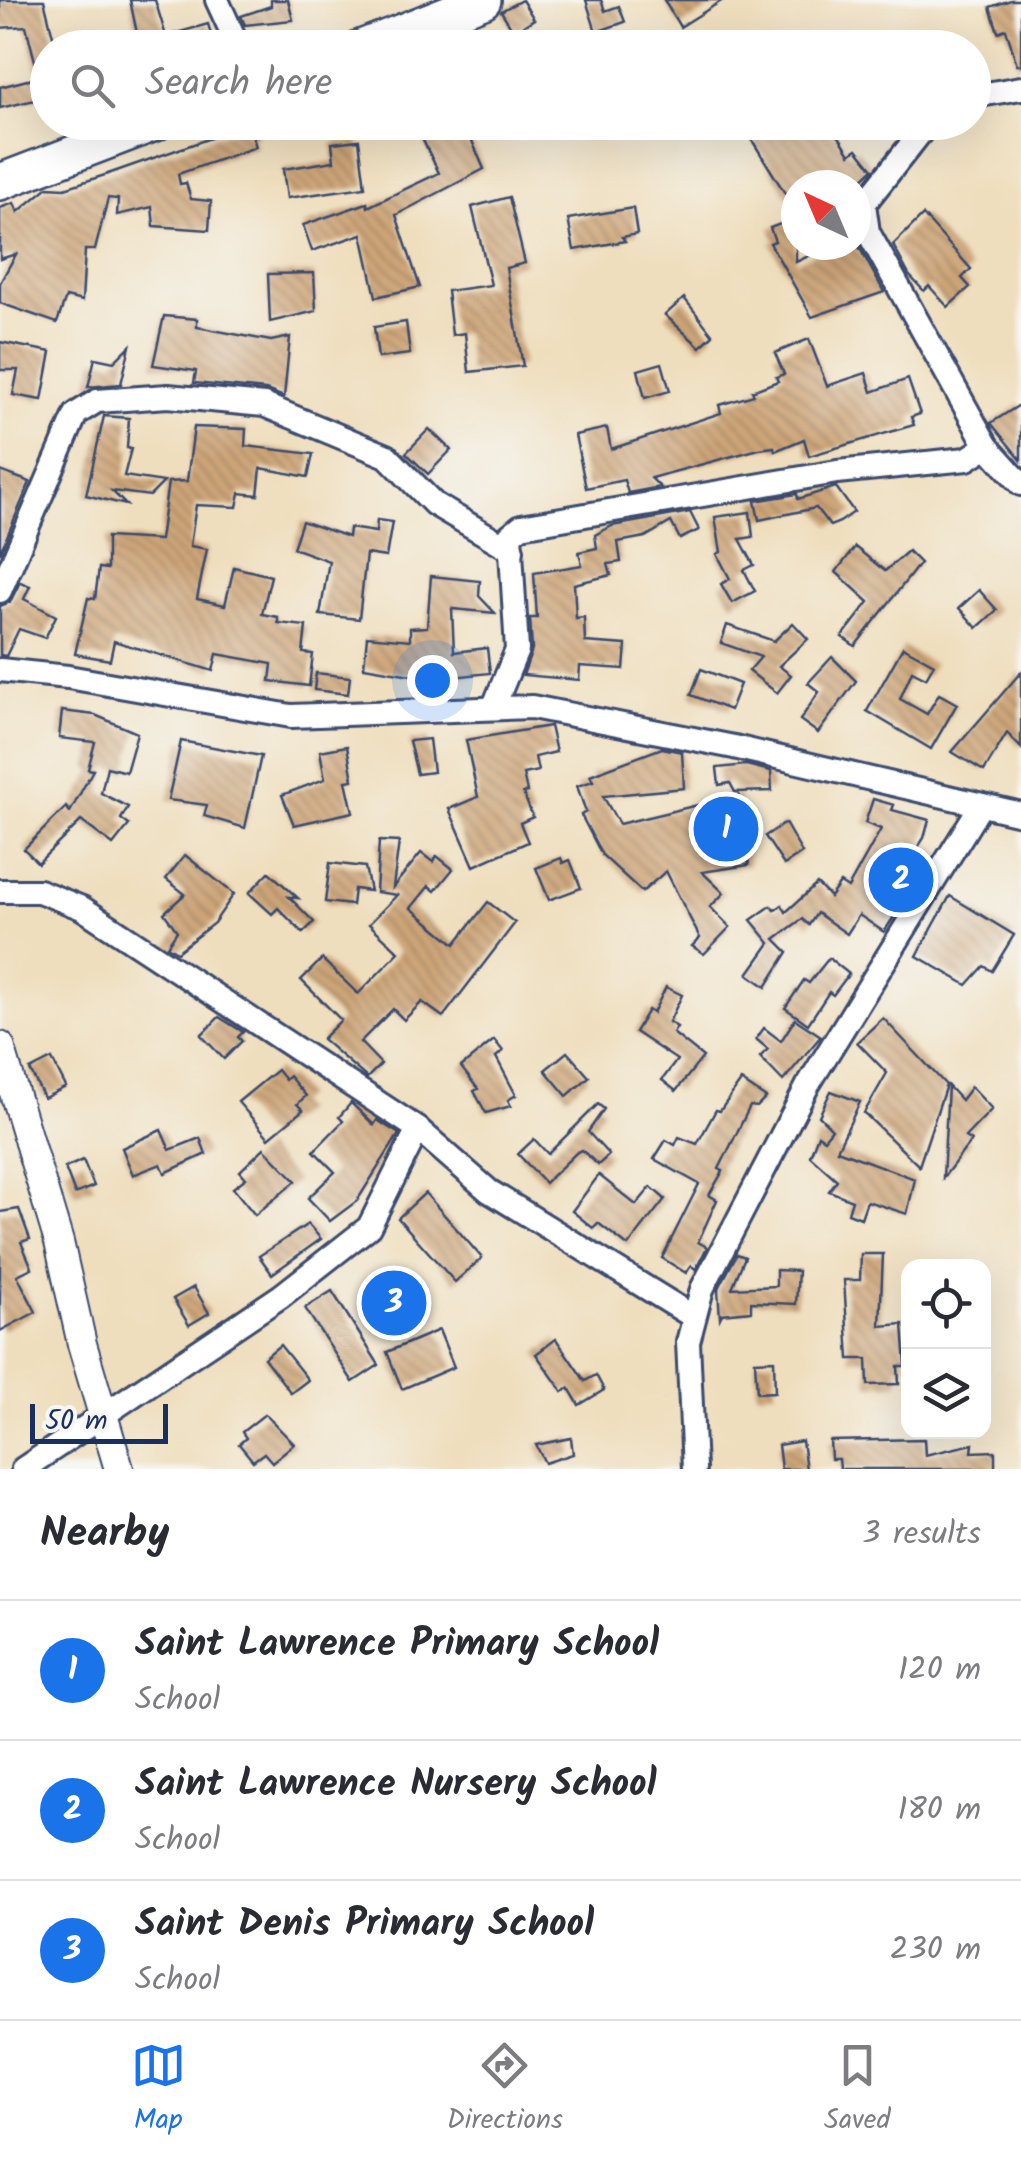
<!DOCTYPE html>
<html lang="en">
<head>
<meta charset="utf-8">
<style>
	:root { --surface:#fff; --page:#f7f7f7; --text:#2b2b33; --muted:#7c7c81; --line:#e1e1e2; --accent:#1a73e8 }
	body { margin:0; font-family:Kalam,sans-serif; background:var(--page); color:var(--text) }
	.controls { position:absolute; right:30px; bottom:30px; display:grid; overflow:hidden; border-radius:20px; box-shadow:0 10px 40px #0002 }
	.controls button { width:90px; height:90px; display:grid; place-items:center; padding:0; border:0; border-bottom:2px solid var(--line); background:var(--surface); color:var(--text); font:50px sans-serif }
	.compass { position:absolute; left:781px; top:170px; width:90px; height:90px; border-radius:50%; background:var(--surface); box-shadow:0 10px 40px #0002; rotate:316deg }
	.scale { position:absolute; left:30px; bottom:25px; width:138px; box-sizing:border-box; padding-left:10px; border:5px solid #1b2f5e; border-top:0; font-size:28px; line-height:35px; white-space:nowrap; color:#1b2f5e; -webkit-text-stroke:8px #f6f6f2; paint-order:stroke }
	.you { position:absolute; left:432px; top:680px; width:35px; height:35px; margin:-25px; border:8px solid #fff; border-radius:50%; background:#1a73e8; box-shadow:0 0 0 15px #1a73e833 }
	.badge { display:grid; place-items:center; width:65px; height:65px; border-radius:50%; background:var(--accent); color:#fff; font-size:32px; font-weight:700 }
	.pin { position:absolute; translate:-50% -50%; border:5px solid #fff; box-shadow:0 2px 10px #0006 }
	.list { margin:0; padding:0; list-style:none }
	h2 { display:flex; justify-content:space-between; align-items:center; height:130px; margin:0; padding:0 40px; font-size:42px }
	h2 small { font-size:32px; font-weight:400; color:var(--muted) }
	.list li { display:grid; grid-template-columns:65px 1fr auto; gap:30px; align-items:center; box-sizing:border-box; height:140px; padding:0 40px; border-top:2px solid var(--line) }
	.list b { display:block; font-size:38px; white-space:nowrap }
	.list p { margin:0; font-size:32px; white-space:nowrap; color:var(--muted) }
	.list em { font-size:32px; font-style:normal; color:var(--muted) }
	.icon { flex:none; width:55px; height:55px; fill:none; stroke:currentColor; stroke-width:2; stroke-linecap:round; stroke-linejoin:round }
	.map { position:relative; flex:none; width:1021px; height:1469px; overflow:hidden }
	.search { position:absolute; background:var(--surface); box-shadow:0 10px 40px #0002; left:30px; right:30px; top:30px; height:110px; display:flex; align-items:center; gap:25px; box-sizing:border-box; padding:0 35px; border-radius:55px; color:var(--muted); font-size:38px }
	.sheet { height:550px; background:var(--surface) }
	nav { display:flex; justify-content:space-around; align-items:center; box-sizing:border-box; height:140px; border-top:2px solid var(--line); background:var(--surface); font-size:28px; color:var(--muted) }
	nav a { display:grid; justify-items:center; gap:5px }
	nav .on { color:var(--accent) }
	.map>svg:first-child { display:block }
</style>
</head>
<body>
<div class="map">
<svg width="1021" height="1469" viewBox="0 0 1021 1469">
	<defs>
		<pattern id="building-back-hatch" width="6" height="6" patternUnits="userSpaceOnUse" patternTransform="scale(2.5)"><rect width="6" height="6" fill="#cea578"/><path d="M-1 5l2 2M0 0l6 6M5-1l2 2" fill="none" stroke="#a68766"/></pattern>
	</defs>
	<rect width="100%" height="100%" fill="#f6f6f2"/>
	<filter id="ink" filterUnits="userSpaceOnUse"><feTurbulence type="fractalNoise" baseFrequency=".01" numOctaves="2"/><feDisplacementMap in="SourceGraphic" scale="20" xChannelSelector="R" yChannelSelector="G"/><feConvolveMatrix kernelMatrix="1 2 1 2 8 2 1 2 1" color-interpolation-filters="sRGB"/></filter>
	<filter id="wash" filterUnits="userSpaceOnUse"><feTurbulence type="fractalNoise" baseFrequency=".0048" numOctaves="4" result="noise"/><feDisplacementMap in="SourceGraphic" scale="40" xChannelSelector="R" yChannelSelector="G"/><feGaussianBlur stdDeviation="2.25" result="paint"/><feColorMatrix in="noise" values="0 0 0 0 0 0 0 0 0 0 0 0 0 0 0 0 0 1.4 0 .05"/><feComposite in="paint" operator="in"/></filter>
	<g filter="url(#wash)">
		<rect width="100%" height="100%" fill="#efdebd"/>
		<g id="blocks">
			<g fill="url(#building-back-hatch)">
				<polygon points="0,0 44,0 56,48 48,48 48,97 0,108 0,87 39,77 26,26 0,28"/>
				<polygon points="130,0 155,0 166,36 208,24 215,48 140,48"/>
				<polygon points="271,0 288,0 293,20 245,25 241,16 271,6"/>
				<polygon points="522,0 534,19 514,32 501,11"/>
				<polygon points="586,0 601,0 605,11 619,6 625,22 596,32"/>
				<polygon points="664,0 723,0 680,27"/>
				<polygon points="1011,0 1021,0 1021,65 1017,65 1006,29 998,32 990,7"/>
				<polygon points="256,122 260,134 253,137 256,147 178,174 180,184 186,183 191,199 211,201 209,230 154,226 152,207 117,215 118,199 108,198 95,250 85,250 82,301 66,297 57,323 0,303 0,283 16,254 0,259 0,208 14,203 18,212 48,187 65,188 105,175"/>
				<polygon points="414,122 464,122 484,169 396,215 420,287 376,297 362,234 312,251 303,225 367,203 368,207 439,173"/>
				<polygon points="748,122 830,122 850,154 857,149 873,169 856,185 796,185 796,211 752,140 758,135"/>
				<polygon points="359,140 365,187 287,198 283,169 334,161 332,143"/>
				<polygon points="509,197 525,263 506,268 523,366 469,372 465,333 452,335 447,291 491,285 472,207"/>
				<polygon points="633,208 637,234 622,237 625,241 574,250 568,219"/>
				<polygon points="923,215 971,269 962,278 970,287 948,307 929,286 924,291 909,275 893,245"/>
				<polygon points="796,218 796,262 832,245 858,245 884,292 812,317 770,243 775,241 770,228"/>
				<polygon points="314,273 316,311 270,322 268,274"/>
				<polygon points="684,298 713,335 700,347 665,315"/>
				<polygon points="164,316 197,319 197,327 271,341 290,337 284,397 266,390 194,383 196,371 153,365"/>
				<polygon points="406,322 410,354 378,358 374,327"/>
				<polygon points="809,339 827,386 866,373 872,392 908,379 920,414 911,417 914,425 809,456 804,439 775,451 774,447 759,449 651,478 660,487 628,493 624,480 586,488 575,435 607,428 611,449 721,413 719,405 754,395 752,391 778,381 776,377 784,374 775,353"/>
				<polygon points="0,342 51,352 42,400 13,395 18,370 0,370"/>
				<polygon points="130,346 121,384 88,387 95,358 114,362"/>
				<polygon points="662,363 670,391 645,398 638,370"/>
				<polygon points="1021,404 1021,460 991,423"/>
				<polygon points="104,416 129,418 127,448 131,449 124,476 164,482 150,496 112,491 126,505 86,495"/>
				<polygon points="194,427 246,429 245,446 313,454 308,477 261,468 258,495 240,493 237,507 196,505 190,546 207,549 197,599 225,605 234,567 271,576 262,614 278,617 278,623 306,626 303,653 313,654 309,686 270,681 272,664 217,654 213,671 114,641 110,660 75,654 88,598 95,599 99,568 107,569 107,537 160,540 168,482 187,481"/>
				<polygon points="429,429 451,450 428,474 406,453"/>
				<polygon points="0,471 30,482 0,553"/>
				<polygon points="836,487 854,512 840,522 830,526 816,508 759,520 755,501 797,494 798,499"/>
				<polygon points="690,512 699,530 680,539 671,522 645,537 618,542 621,562 608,564 611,575 574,584 576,618 584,617 585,642 626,645 624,669 580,666 579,680 523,675 532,650 530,618 537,618 534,573 582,565 579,552 597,548 595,535 612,526"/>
				<polygon points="750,512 753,537 740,539 754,565 744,570 755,591 732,603 721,584 730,579 717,554 721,552 715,517"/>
				<polygon points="377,520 392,522 386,557 366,554 359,619 320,615 329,561 293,548 302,521 348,537 349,528 376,532"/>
				<polygon points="855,547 885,571 908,551 920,563 855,646 842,637 869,602 836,572"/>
				<polygon points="431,576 480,581 479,596 495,613 452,609 454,652 487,648 490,673 434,679 364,667 367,636 410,640 410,628 427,627"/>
				<polygon points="20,582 30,586 24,599 56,616 45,638 19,629 6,656 0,655 0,606 10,602"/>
				<polygon points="979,590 997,610 977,628 959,608"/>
				<polygon points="793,623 808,639 779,666 791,675 777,693 749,671 761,657 721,643 727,625 774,641"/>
				<polygon points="903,647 934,664 926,678 912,671 900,699 927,714 939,694 957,704 931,749 867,711"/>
				<polygon points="832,657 856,681 818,733 800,720 819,692 808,683"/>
				<polygon points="701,669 740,684 730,710 691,695"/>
				<polygon points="1021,672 1021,748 1007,733 984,771 952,752"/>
				<polygon points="316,673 350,677 348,694 314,690"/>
				<polygon points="62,711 95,715 137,733 126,772 107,767 101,793 128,807 121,819 129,825 113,845 81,821 38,863 24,849 66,807 70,812 93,770 88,769 95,742 59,738"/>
				<polygon points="550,726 556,752 535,757 538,771 523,774 527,792 523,793 533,817 520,823 528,842 474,866 449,809 478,797 466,740"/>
				<polygon points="429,739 433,772 417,774 409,741"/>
				<polygon points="181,741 261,756 245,828 204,816 207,805 168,800"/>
				<polygon points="347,746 353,780 346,781 353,812 294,825 282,795 325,779 320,751"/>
				<polygon points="662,748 682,752 684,788 603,796 619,824 739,795 749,865 702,872 724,893 710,907 730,927 704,954 692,946 700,938 666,871 642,892 602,855 581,815 586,812 577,786 593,781 590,775"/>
				<polygon points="746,765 771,771 772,791 735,792 730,783 719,785 717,768"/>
				<polygon points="873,799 894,805 892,810 929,820 924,838 895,882 910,892 884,932 859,915 847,934 817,913 809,925 802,919 775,939 788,952 766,987 748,974 770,943 751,920 771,906 775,910 782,905 786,912 817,884 830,897 840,883 848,888 881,829 865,823"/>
				<polygon points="785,823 802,853 784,865 765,836"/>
				<polygon points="379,841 399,842 393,887 421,853 433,862 437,856 453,869 435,891 429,886 411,908 455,944 488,902 515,923 443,1017 422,1002 404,1020 393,1009 360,1042 381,1064 367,1078 322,1039 341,1020 301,980 322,959 358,994 399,952 369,924 397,895 376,892"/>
				<polygon points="185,855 234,894 214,923 177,952 167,946 177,931 164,913 185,894 166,879"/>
				<polygon points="561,858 563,863 570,860 581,888 549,900 536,868"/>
				<polygon points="330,863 365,867 370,891 354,889 352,905 325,902"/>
				<polygon points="269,872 298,898 289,897 314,922 303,933 278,908 272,914 249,893"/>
				<polygon points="950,896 1014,935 992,971 984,966 967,985 917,956"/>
				<polygon points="829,958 849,974 833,995 829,992 808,1024 785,1008 804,980 809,983"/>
				<polygon points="666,987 682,995 669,1022 677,1027 673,1033 703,1057 676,1091 662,1080 677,1060 635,1032 648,1010 653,1013"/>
				<polygon points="219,1017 243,1032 238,1037 242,1041 224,1059 201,1035"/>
				<polygon points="883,1018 946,1085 919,1166 864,1113 887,1073 857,1042"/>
				<polygon points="795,1019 821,1036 783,1081 760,1057 768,1049 756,1039 764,1028 781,1041"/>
				<polygon points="494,1040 503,1051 496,1057 516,1095 508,1100 511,1106 486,1113 474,1091 478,1089 461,1067"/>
				<polygon points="567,1052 589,1077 567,1096 545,1070"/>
				<polygon points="52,1059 66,1087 44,1098 30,1070"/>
				<polygon points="277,1070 285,1080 289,1076 306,1096 297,1104 303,1110 269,1138 238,1102"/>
				<polygon points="741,1081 766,1098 757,1107 750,1106 719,1169 723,1171 709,1195 717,1200 698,1242 707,1247 696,1269 691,1266 686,1273 662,1258 699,1184 654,1159 666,1140 675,1145 679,1137 697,1144 716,1110 720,1111"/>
				<polygon points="948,1086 961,1100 971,1087 992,1109 965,1137 971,1141 943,1178"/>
				<polygon points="831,1091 860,1102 837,1150 915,1179 907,1214 867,1201 861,1218 848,1213 852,1200 829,1191 837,1180 810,1156 818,1135 824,1139 832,1129 819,1116"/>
				<polygon points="351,1103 374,1125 377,1120 399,1134 357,1201 330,1221 308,1198 335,1172 314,1151 343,1121 339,1117"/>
				<polygon points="598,1104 604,1109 588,1132 609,1155 598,1165 582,1150 577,1152 545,1183 518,1154 534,1139 548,1154"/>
				<polygon points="161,1130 170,1150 200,1138 206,1154 165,1173 161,1164 133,1175 122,1148"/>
				<polygon points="264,1148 296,1181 255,1215 233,1188 246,1178 240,1171"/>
				<polygon points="83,1160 94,1186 75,1194 65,1168"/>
				<polygon points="599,1175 636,1205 651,1187 665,1199 628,1246 598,1223 593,1228 572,1211"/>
				<polygon points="425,1193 482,1258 455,1282 398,1218"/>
				<polygon points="19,1209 30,1239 21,1242 32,1268 17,1275 36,1312 0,1331 0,1212"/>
				<polygon points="308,1224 321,1239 272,1274 259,1256"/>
				<polygon points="737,1254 745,1257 732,1288 776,1286 776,1270 798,1271 796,1304 751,1302 751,1311 722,1314 720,1318 718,1290"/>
				<polygon points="861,1254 883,1254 880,1326 903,1324 906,1366 898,1366 899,1384 868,1385 867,1359 849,1359 844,1280 860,1280"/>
				<polygon points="194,1287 209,1313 189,1325 173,1299"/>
				<polygon points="332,1291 379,1365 353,1382 305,1308"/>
				<polygon points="439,1330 454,1367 402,1389 387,1352"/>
				<polygon points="556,1339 585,1381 596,1375 604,1390 579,1405 569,1388 563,1392 536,1354"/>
				<polygon points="280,1345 308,1380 291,1393 264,1358"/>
				<polygon points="774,1360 775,1392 757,1393 755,1361"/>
				<polygon points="265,1414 294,1444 272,1462 264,1453 253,1461 239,1444 246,1438 242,1432"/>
				<polygon points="571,1438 573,1454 545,1463 536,1445"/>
				<polygon points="924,1439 925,1455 973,1444 972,1452 995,1451 995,1469 840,1469 839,1459 831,1459 830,1441"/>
				<polygon points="802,1441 806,1469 781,1469 778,1445"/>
			</g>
		</g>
	</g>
	<g filter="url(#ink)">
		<use href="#blocks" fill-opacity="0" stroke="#3b496c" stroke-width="2.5"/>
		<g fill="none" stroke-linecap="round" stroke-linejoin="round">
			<defs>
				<g id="minor">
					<polyline points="217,0 239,48"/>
					<polyline points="974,96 1021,88"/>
					<polyline points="929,122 864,204 868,232 987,446 1021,484"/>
					<polyline points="0,591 76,414 97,401 168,396 264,405 387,456 434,504 512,550"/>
					<polyline points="0,670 68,677 291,716 532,707 734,747 1021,814"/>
					<polyline points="494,706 517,650 510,535 521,526 837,472 967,459 987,446"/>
					<polyline points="0,891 39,891 82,908 418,1129 489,1191 692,1316"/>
					<polyline points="23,1469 281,1296 369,1227 418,1129"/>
					<polyline points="694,1469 688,1342 702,1289 808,1085 981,805"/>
				</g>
				<polyline id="tertiary" points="0,1046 59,1242 82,1344 119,1469"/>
				<g id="primary">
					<polyline points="361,48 483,0"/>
					<polyline points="0,182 157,122"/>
				</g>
			</defs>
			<use href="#minor" stroke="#3b496c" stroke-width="28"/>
			<use href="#tertiary" stroke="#3b496c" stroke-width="32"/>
			<use href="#primary" stroke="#3b496c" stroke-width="40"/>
			<use href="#minor" stroke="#fff" stroke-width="22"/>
			<use href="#tertiary" stroke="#fff" stroke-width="28"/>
			<use href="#primary" stroke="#fff" stroke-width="35"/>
		</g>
	</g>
</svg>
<div class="controls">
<button><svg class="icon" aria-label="locate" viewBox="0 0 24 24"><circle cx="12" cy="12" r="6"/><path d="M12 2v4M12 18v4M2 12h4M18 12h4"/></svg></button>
<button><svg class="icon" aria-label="layers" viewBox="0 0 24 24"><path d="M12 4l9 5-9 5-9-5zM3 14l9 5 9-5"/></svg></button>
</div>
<svg class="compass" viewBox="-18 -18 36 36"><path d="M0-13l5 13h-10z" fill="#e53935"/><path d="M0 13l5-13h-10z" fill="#7c7c81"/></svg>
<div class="scale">50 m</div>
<div class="you"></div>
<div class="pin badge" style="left:726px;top:829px">1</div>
<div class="pin badge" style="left:901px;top:880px">2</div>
<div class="pin badge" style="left:394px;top:1303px">3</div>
<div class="search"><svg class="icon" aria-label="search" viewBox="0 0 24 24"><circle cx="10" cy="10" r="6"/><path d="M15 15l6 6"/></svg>Search here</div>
</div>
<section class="sheet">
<h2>Nearby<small>3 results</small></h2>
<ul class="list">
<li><span class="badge">1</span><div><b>Saint Lawrence Primary School</b><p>School</p></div><em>120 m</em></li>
<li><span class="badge">2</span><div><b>Saint Lawrence Nursery School</b><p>School</p></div><em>180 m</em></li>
<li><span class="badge">3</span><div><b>Saint Denis Primary School</b><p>School</p></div><em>230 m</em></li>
</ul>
</section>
<nav>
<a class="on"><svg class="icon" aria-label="map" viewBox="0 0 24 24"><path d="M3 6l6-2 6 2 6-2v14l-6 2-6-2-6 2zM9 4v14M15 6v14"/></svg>Map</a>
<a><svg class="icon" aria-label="directions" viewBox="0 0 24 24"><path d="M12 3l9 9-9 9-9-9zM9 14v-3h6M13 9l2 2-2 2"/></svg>Directions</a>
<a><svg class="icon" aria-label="saved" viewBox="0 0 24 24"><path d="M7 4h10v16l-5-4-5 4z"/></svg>Saved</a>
</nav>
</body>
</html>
